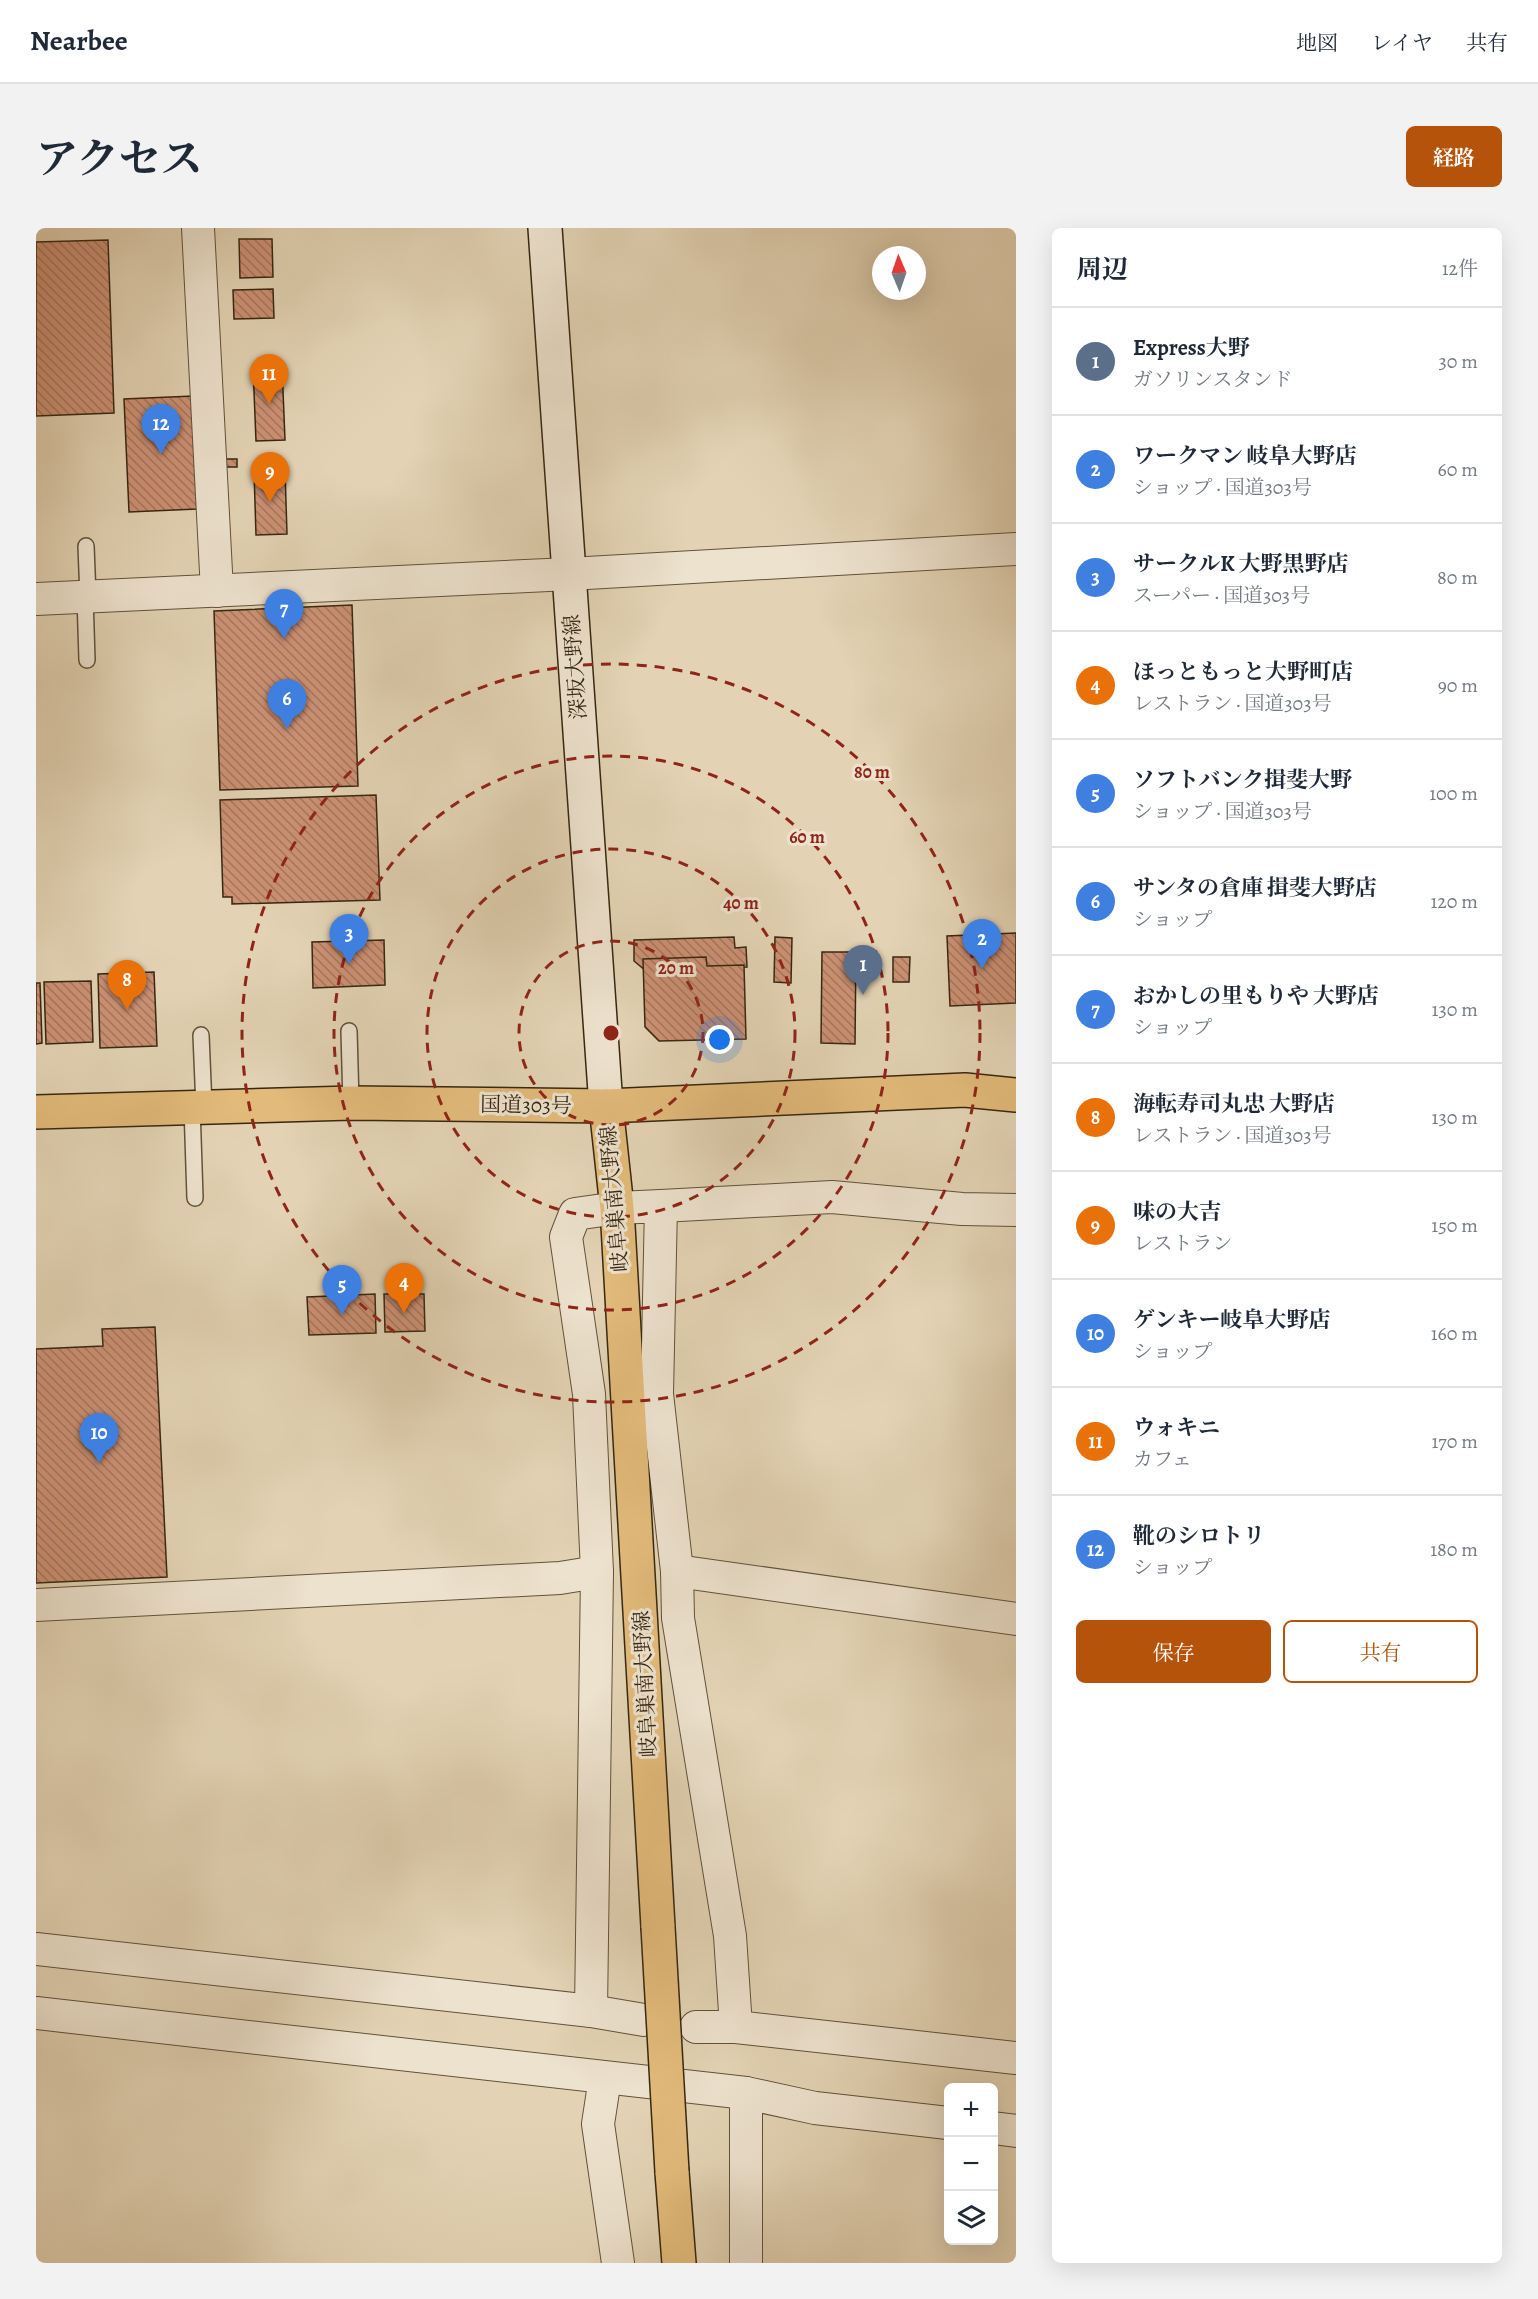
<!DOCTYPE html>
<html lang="ja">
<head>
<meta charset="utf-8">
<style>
	:root { --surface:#fff; --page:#f2f2f3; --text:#1f2937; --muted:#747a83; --line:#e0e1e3; --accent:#b45309 }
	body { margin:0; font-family:Alegreya,"Noto Serif JP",serif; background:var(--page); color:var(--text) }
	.controls { position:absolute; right:18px; bottom:18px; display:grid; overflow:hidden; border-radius:9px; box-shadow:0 6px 24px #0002 }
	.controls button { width:54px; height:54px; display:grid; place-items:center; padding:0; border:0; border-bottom:2px solid var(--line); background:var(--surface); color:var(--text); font:30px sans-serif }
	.compass { position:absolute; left:836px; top:18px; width:54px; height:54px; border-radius:50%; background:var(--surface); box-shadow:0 6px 24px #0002; rotate:358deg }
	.you { position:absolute; left:684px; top:812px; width:21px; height:21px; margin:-15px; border:4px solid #fff; border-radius:50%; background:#1a73e8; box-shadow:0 0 0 9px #1a73e833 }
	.badge { display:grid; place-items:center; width:39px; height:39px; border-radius:50%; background:var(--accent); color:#fff; font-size:20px; font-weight:700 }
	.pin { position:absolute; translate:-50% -50px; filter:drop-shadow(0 2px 3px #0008) }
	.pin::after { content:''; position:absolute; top:32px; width:21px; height:18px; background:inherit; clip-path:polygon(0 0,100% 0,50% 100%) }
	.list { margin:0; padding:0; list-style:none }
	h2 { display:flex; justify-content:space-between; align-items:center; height:78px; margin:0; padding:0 24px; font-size:26px }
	h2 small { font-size:20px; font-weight:400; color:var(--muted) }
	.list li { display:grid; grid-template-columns:39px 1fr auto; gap:18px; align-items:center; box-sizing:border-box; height:108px; padding:0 24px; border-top:2px solid var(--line) }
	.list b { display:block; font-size:22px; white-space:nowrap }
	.list p { margin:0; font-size:20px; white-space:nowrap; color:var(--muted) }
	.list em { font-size:20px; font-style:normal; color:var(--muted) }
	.actions { display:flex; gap:12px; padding:18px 24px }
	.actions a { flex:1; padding:14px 0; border:2px solid var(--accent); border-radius:9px; text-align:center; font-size:21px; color:var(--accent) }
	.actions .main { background:var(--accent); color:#fff }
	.icon { flex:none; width:33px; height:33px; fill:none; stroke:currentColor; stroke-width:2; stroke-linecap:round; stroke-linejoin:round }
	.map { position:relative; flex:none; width:980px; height:2035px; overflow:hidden; border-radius:9px }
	header { display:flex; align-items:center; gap:36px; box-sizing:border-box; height:84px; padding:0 30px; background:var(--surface); border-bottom:2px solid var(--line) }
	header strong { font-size:28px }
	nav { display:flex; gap:33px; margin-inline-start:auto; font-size:21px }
	.intro { display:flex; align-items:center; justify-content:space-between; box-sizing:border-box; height:144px; padding:0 36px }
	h1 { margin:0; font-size:42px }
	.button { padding:15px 27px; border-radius:9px; background:var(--accent); color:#fff; font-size:21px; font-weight:700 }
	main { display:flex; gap:36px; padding:0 36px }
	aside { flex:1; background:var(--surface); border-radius:9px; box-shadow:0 6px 24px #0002 }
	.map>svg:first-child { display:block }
</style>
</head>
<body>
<header>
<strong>Nearbee</strong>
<nav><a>地図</a><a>レイヤ</a><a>共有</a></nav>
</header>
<div class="intro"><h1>アクセス</h1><a class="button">経路</a></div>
<main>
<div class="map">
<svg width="980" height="2035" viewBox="0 0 980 2035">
	<defs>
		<pattern id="building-back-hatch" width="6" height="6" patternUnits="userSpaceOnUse" patternTransform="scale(1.5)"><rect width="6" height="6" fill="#cc9174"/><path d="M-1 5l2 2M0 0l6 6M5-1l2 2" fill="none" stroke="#a6765e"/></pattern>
	</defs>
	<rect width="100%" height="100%" fill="#e3d3b4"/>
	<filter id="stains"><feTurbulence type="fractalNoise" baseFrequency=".00333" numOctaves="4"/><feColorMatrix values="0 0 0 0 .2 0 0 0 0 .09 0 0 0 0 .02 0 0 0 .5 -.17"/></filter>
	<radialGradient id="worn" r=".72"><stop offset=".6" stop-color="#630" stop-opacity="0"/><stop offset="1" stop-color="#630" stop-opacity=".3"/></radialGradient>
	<g fill="url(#building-back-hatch)" stroke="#362711" stroke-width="1.5">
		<polygon points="203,11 236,11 237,49 204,50"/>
		<polygon points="72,12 78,185 0,188 0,14"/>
		<polygon points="237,61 238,90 198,91 197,62"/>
		<polygon points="246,138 249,212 220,213 217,139"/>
		<polygon points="157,168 161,281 93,284 88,171"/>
		<rect x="190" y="231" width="11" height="8"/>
		<polygon points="228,231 239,231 240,242 249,242 251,306 220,307 218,243 229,243"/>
		<polygon points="316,377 322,558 184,562 178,383"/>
		<polygon points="340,567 344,672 196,676 196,669 187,669 184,572"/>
		<polygon points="980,705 980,775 914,778 911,708"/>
		<polygon points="698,709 699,720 710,719 711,739 610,743 598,733 598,712"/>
		<polygon points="739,709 756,710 755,755 738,754"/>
		<polygon points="348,712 349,757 277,760 276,714"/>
		<polygon points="786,724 820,724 819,816 785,815"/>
		<polygon points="670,729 671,738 708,737 710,811 623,813 609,799 607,731"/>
		<polygon points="857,729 874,729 873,754 857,754"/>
		<polygon points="118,744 121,818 64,820 62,746"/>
		<polygon points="55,753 57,814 10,816 8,754"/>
		<polygon points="0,755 4,755 6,815 0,816"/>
		<polygon points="339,1066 340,1105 273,1107 271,1069"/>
		<polygon points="348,1066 388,1066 389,1103 349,1104"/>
		<polygon points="119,1099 131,1349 0,1355 0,1121 67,1118 66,1101"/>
	</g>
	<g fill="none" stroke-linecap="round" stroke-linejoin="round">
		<defs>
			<g id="service">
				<polyline points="50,318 52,369"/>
				<polyline points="49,369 51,432"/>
				<polyline points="313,803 315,875"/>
				<polyline points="165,807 168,879"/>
				<polyline points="156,879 159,970"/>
			</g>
			<g id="minor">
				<polyline points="162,0 181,363"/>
				<polyline points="0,371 533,346 980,321"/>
				<polyline points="625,978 796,969 926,981 980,982"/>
				<polyline points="641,1343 980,1391"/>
				<polyline points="0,1377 524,1350 561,1344"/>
				<polyline points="0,1721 555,1783 608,1792"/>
				<polyline points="555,1783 561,1344 553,1166 530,1009 539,986 581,980 625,978 621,1166 641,1343 642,1390 694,1708 700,1799"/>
				<polyline points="0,1785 710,1865 779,1880 912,1895"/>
				<polyline points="660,1799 700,1799 980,1830"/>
				<polyline points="569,1850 562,1896 582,2035"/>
				<polyline points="957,1900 980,1903"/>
				<polyline points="710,2035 710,1865"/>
			</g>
			<polyline id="secondary" points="509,0 570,878"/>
			<g id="primary">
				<polyline points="570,878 581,980 622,1699"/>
				<polyline points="636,1944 643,2035"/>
			</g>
			<polyline id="trunk" points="0,884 315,875 570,878 929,862 980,867"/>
		</defs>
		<use href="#service" stroke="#61523a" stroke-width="18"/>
		<use href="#minor" stroke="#61523a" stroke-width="34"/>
		<use href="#secondary" stroke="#362711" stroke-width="36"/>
		<use href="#primary" stroke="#362711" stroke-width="36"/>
		<use href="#trunk" stroke="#362711" stroke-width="36"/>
		<use href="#service" stroke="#ede2ce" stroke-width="15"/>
		<use href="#minor" stroke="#ede2ce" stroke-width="32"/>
		<use href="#secondary" stroke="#ede2ce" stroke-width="33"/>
		<use href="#primary" stroke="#e2ba7a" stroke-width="33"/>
		<use href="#trunk" stroke="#e2ba7a" stroke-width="33"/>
		<defs>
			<polyline id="primary-bridge" points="622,1699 636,1944"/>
		</defs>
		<use href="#primary-bridge" stroke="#362711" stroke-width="36" stroke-linecap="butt"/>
		<use href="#primary-bridge" stroke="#e2ba7a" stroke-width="33"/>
	</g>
	<g fill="none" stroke="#8f2418" stroke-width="3" stroke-dasharray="10 8">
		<circle cx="575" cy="805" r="92"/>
		<circle cx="575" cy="805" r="184"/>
		<circle cx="575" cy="805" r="277"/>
		<circle cx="575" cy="805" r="369"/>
	</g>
	<g text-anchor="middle" stroke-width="6" stroke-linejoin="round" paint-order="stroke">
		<g font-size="21" fill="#362711" stroke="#ede2ce">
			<text transform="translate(539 439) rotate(-94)" y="7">深坂大野線</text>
			<text transform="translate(490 877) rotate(1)" y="7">国道303号</text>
			<text transform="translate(578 971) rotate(-95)" y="7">岐阜巣南大野線</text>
			<text transform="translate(609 1456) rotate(-93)" y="7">岐阜巣南大野線</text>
		</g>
	</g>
	<circle cx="575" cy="805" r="9" fill="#8f2418" stroke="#ede2ce" stroke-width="3"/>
	<g font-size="18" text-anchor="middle" font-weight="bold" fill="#8f2418" stroke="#ede2ce" stroke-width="6" stroke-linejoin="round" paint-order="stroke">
		<text x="836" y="550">80 m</text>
		<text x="771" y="615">60 m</text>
		<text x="705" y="681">40 m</text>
		<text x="640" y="746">20 m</text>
	</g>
	<rect width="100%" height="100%" filter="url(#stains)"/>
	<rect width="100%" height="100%" fill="url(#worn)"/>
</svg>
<div class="controls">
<button>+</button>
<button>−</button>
<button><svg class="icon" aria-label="layers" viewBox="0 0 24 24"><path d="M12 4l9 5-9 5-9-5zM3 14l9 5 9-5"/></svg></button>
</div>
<svg class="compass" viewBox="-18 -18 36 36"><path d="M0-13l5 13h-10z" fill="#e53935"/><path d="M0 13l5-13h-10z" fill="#747a83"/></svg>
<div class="you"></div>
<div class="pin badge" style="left:827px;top:767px;background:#5c6f8a">1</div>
<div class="pin badge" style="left:946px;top:741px;background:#3f7fe0">2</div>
<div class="pin badge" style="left:313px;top:736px;background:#3f7fe0">3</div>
<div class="pin badge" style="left:368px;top:1085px;background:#e8710a">4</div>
<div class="pin badge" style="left:306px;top:1087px;background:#3f7fe0">5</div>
<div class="pin badge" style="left:251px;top:501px;background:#3f7fe0">6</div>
<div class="pin badge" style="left:248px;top:411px;background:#3f7fe0">7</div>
<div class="pin badge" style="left:91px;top:782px;background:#e8710a">8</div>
<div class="pin badge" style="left:234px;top:274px;background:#e8710a">9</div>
<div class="pin badge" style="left:63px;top:1235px;background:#3f7fe0">10</div>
<div class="pin badge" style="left:233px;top:176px;background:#e8710a">11</div>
<div class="pin badge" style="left:125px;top:226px;background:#3f7fe0">12</div>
</div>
<aside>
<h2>周辺<small>12件</small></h2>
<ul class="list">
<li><span class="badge" style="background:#5c6f8a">1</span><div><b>Express大野</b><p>ガソリンスタンド</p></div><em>30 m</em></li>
<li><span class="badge" style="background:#3f7fe0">2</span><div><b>ワークマン 岐阜大野店</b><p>ショップ · 国道303号</p></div><em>60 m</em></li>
<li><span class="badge" style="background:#3f7fe0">3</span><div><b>サークルK 大野黒野店</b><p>スーパー · 国道303号</p></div><em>80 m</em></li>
<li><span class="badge" style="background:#e8710a">4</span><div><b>ほっともっと大野町店</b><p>レストラン · 国道303号</p></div><em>90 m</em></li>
<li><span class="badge" style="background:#3f7fe0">5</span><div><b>ソフトバンク揖斐大野</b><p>ショップ · 国道303号</p></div><em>100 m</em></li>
<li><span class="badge" style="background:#3f7fe0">6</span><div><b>サンタの倉庫 揖斐大野店</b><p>ショップ</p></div><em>120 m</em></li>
<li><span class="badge" style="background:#3f7fe0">7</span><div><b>おかしの里もりや 大野店</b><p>ショップ</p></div><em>130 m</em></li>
<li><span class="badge" style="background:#e8710a">8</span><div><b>海転寿司丸忠 大野店</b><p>レストラン · 国道303号</p></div><em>130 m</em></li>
<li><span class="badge" style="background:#e8710a">9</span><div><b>味の大吉</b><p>レストラン</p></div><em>150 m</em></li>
<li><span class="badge" style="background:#3f7fe0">10</span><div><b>ゲンキー岐阜大野店</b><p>ショップ</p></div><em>160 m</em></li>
<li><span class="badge" style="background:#e8710a">11</span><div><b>ウォキニ</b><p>カフェ</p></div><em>170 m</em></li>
<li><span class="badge" style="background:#3f7fe0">12</span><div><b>靴のシロトリ</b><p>ショップ</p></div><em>180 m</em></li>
</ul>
<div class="actions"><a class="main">保存</a><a>共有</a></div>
</aside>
</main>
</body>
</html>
